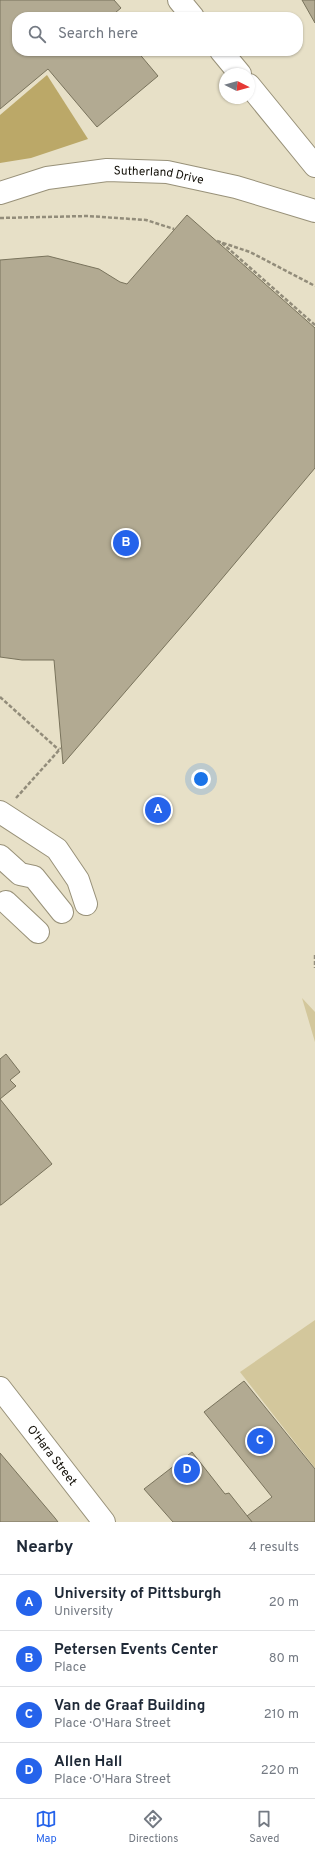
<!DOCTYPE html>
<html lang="en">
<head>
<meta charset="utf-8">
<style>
	:root { --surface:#fff; --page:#f6f6f7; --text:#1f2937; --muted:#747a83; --line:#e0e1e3; --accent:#2563eb }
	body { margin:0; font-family:Overpass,sans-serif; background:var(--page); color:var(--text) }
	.compass { position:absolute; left:219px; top:68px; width:36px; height:36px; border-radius:50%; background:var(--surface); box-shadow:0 1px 3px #0004; rotate:95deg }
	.you { position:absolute; left:201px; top:779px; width:14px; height:14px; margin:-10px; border:3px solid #fff; border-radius:50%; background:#1a73e8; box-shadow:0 0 0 6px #1a73e833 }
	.badge { display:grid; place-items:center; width:26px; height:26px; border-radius:50%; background:var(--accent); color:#fff; font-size:13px; font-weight:700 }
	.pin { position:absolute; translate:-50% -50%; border:2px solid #fff; box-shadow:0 1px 4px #0006 }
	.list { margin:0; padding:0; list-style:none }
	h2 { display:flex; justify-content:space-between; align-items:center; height:52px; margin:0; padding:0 16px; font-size:17px }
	h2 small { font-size:13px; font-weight:400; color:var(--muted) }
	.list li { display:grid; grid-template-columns:26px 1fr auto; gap:12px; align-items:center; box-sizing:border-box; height:56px; padding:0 16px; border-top:1px solid var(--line) }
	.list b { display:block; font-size:15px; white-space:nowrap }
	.list p { margin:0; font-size:13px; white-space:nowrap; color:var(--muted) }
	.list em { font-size:13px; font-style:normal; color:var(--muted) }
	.icon { flex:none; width:22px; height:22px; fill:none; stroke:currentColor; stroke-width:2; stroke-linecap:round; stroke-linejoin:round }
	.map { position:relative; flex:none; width:315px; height:1522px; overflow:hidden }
	.search { position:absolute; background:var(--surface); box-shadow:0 1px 3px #0004; left:12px; right:12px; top:12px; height:44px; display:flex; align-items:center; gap:10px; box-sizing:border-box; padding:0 14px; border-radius:16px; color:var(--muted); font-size:15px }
	.sheet { height:276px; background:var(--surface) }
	nav { display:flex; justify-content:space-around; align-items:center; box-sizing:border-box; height:56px; border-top:1px solid var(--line); background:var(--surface); font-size:11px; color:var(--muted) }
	nav a { display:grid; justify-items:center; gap:2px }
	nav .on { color:var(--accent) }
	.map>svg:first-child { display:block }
</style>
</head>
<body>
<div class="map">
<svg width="315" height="1522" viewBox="0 0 315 1522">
	<rect width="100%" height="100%" fill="#e7e0c7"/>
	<g fill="#d3c79c">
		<polygon points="302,998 315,1012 315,1042"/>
		<polygon points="315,1320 315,1468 240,1372"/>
	</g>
	<polygon fill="#bba868" points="47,75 88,139 31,158 0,163 0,115"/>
	<g fill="#b2aa92" stroke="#79735c">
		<polygon points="0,0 114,0 121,8 110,17 17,17 17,51 137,51 158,76 97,127 48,69 0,109"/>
		<polygon points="302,0 315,0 315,23"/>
		<polygon points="187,215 315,328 315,468 188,619 63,764 54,660 22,660 0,657 0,260 48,256 99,269 120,282 127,284"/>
		<polygon points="6,1054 20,1072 10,1080 16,1086 0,1099 0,1059"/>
		<polygon points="0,1099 52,1164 1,1205 0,1205"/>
		<polygon points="244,1381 315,1469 315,1522 252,1522 247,1516 272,1497 204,1412"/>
		<polygon points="192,1452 225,1494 229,1493 252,1522 173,1522 144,1489"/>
		<polygon points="0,1453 55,1518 58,1522 0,1522"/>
	</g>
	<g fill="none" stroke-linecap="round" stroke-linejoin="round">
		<defs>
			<g id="minor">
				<polyline points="179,0 193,17"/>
				<polyline points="221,51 240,74"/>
				<polyline points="249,85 315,166"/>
				<path id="s1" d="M 0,193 L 47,178 L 107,170 L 167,172 L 236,187 L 315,211"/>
				<polyline points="0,812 57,849 78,880 86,904"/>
				<polyline points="0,856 20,874 34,877 62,912"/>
				<polyline points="6,902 38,932"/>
				<path id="s2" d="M 0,1388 L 104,1522"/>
			</g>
		</defs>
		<use href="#minor" stroke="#989179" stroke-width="24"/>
		<g stroke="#928c7a" stroke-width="2.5" stroke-dasharray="4 2" stroke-linecap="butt">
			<polyline points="0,218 88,216 146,220 174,229"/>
			<polyline points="217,241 250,252 315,286"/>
			<polyline points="222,243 315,325"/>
			<polyline points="0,697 59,750"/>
			<polyline points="16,798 61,748"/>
			<polyline points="315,955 315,968"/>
		</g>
		<use href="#minor" stroke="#fff" stroke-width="22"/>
	</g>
	<g text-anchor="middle" stroke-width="3.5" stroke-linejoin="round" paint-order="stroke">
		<g font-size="12" fill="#110e06" stroke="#f5edd4">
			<text dy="4" stroke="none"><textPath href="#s1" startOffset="162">Sutherland Drive</textPath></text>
			<text dy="4" stroke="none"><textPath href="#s2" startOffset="85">O'Hara Street</textPath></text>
		</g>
	</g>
</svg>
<svg class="compass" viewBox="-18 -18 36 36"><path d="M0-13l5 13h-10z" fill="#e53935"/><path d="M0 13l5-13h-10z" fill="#747a83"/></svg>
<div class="you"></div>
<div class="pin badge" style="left:158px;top:810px">A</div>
<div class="pin badge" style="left:126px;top:543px">B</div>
<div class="pin badge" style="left:260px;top:1441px">C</div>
<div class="pin badge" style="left:187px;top:1470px">D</div>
<div class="search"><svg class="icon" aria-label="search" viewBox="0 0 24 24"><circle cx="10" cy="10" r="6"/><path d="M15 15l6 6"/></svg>Search here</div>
</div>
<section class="sheet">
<h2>Nearby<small>4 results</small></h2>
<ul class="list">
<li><span class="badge">A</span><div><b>University of Pittsburgh</b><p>University</p></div><em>20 m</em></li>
<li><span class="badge">B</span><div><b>Petersen Events Center</b><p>Place</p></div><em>80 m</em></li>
<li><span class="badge">C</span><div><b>Van de Graaf Building</b><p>Place · O'Hara Street</p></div><em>210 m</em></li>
<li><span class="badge">D</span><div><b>Allen Hall</b><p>Place · O'Hara Street</p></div><em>220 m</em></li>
</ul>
</section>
<nav>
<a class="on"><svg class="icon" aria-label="map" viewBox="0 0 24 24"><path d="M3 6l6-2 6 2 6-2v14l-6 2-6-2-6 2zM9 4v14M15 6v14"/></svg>Map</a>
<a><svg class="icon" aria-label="directions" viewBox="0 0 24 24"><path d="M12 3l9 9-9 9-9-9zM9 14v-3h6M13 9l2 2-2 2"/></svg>Directions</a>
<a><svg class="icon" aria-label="saved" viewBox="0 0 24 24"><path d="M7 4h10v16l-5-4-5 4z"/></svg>Saved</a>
</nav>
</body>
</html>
